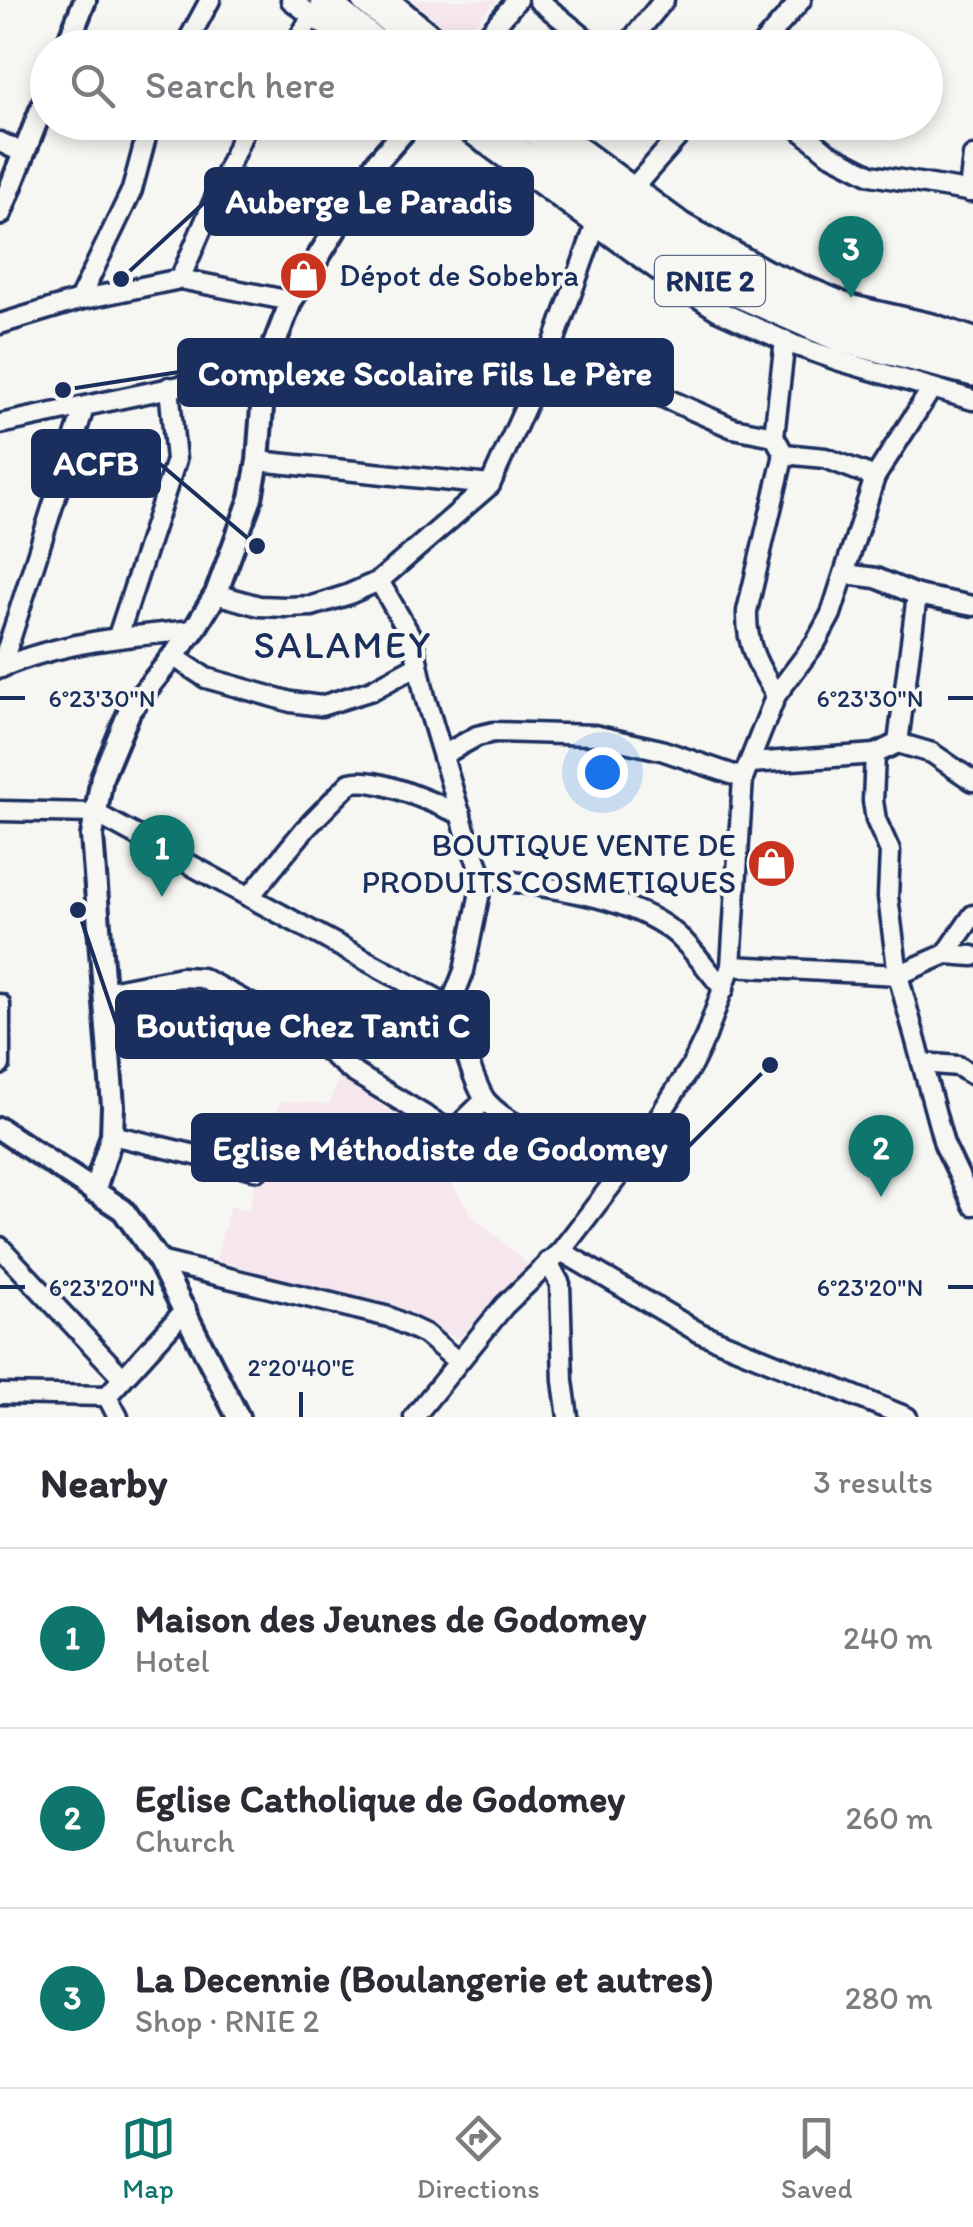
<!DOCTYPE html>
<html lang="en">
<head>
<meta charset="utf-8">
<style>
	:root { --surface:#fff; --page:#f2f2f3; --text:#2b2b33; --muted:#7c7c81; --line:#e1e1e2; --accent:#0f766e }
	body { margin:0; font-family:Itim,sans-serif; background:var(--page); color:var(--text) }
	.you { position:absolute; left:602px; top:772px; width:35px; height:35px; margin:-25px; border:8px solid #fff; border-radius:50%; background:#1a73e8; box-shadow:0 0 0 15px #1a73e833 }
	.badge { display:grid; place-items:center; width:65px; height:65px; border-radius:50%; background:var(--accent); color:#fff; font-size:32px; font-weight:700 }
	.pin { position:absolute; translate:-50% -82px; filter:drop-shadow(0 2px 5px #0008) }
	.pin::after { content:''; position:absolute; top:52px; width:35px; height:30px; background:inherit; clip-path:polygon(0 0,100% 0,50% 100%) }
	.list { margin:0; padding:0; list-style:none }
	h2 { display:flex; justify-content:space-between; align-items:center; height:130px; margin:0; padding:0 40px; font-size:42px }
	h2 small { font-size:32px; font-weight:400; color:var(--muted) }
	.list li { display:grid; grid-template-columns:65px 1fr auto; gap:30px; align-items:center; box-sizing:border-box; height:180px; padding:0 40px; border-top:2px solid var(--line) }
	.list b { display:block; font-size:38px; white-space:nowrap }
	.list p { margin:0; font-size:32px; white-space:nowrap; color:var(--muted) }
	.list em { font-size:32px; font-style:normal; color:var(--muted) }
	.icon { flex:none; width:55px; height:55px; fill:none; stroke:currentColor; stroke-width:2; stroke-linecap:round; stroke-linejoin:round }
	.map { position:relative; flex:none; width:973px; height:1417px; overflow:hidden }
	.search { position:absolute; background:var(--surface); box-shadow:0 5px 15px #0003; left:30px; right:30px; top:30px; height:110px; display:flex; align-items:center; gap:25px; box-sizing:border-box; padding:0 35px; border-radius:55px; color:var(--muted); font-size:38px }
	.sheet { height:670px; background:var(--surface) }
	nav { display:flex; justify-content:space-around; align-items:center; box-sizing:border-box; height:140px; border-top:2px solid var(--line); background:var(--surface); font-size:28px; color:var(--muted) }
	nav a { display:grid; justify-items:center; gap:5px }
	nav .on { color:var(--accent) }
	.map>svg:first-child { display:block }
</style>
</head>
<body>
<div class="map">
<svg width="973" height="1417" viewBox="0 0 973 1417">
	<rect width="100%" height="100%" fill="#f6f6f2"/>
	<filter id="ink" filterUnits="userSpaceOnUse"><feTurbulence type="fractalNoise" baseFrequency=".01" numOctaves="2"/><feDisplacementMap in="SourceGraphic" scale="20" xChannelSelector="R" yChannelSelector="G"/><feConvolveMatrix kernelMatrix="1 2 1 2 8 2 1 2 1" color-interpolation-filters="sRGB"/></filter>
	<g filter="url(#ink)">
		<g fill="#f6e7ee">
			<polygon points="412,0 496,0 460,42"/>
			<polygon points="339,1077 390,1111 456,1145 444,1171 471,1214 532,1268 458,1339 409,1316 216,1260 230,1206 248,1210 280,1101 329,1104"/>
		</g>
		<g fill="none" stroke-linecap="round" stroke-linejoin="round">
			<defs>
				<g id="minor">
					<polyline points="291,0 354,48"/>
					<polyline points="390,0 448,48"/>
					<polyline points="538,0 597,48"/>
					<polyline points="184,48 210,0"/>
					<polyline points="293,48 312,16"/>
					<polyline points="476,48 517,0"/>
					<polyline points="625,48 664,0"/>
					<polyline points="759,48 801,0"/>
					<polyline points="455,122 668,278 717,310 794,345 837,360 973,400"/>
					<polyline points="546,122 683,223 767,270 851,305 934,324 973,337"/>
					<polyline points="791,122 828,153 871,175 973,192"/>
					<polyline points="0,142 23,153"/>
					<polyline points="633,188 691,122"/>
					<polyline points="969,192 973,156"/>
					<polyline points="180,279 248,122"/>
					<polyline points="79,300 132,190 150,122"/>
					<polyline points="0,324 79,300 180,279 291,301"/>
					<polyline points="552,348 733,428 774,436 784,454 825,458 875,477"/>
					<polyline points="0,424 265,368 416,361"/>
					<polyline points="774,436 785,340"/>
					<polyline points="258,461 490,485"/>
					<polyline points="845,574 876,578 917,595 973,606"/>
					<polyline points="379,581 413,640 425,697 465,830 483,877 464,971 450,1006"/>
					<polyline points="216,594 259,606 286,607 312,606 347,595 379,581 490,485 552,348 596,224"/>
					<polyline points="118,636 176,460 169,387"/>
					<polyline points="173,656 206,678 291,702 321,706 372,690 416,666"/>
					<path d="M 0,668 C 61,642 127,636 194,630"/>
					<polyline points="1,668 84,408"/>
					<path d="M 776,695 C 758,666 746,646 747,611 L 784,454"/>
					<polyline points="898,743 917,595"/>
					<polyline points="875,754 873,801 876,820 890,851 888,897 898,975 922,1063 958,1066 973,1075"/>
					<polyline points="443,755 477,736 494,732 594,735 661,750 743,778"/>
					<polyline points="751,763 875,754 898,743 932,753 973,781"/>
					<path d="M 0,811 L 95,813 L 450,1006 C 457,1026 475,1089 487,1102 C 526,1143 582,1143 633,1157"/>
					<path d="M 483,877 C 542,887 621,893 671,930 C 691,945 707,970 724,989"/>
					<path d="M 250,896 L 305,829 L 350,783 C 376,775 434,804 461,814"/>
					<polyline points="946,954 973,915"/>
					<polyline points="731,966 898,975 946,954 973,956"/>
					<polyline points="104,992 181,977 202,978 304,1032 353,1072 444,1127 457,1127 485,1100"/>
					<polyline points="0,1004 0,1065"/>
					<polyline points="922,1063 944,1144 973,1205"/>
					<polyline points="112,1135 258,1170"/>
					<polyline points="0,1247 123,1378"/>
					<polyline points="561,1251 700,1333 907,1417"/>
					<polyline points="159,1261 389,1317 425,1334 456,1360"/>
					<polyline points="548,1262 560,1284 563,1381 568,1417"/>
					<polyline points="0,1394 107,1396 186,1309"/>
					<polyline points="107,1396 118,1417"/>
					<polyline points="414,1417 504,1306 561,1251 633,1157 692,1065 706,1036 731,966 743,778 776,695 816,642 831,614 875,477 932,388"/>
				</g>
				<g id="major">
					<polyline points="66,48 85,0"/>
					<polyline points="0,214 48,92"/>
					<polyline points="0,1129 123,1210 159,1261 238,1417"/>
					<polyline points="94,1192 112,1135 113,1106 92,836 102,777 130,710 194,630 216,594 251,498 258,461 265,368 291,301 377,162 412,122"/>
				</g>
				<g id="highway">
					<polyline points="324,0 383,48"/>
					<polyline points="365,0 423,48"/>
					<polyline points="480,122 654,252 713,283 843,340 973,373"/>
					<path d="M 522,122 C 607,188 688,260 789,300 C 849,324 912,336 973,355"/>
				</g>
			</defs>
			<use href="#minor" stroke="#1b2f5e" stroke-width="25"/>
			<use href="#major" stroke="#1b2f5e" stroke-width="28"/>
			<use href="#highway" stroke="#1b2f5e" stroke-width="32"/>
			<use href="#minor" stroke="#f6f6f2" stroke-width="18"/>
			<use href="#major" stroke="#f6f6f2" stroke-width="20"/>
			<use href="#highway" stroke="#f6f6f2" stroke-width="25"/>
		</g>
	</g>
	<path fill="none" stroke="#1b2f5e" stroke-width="4" d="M 0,698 L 25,698M 948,698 L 973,698M 0,1287 L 25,1287M 948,1287 L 973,1287M 301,1392 L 301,1417"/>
	<defs>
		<symbol id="shop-disc" viewBox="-11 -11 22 22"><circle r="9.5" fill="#c8321e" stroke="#f6f6f2"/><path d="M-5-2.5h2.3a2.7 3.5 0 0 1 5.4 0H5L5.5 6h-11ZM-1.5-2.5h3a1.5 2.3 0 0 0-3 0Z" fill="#fff"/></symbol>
	</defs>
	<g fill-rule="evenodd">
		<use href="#shop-disc" x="276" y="248" width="55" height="55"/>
		<use href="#shop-disc" x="744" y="836" width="55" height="55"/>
	</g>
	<g text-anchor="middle" stroke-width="8" stroke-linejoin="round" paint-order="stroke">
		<rect fill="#f6f6f2" stroke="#5d6b8a" stroke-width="2.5" x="655" y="256" width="110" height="50" rx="8"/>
		<g font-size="30" font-weight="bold" fill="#1b2f5e">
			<text x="710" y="291">RNIE 2</text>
		</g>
		<g font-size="32" fill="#1b2f5e" stroke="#f6f6f2" text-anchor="start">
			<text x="339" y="286">Dépot de Sobebra</text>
			<text x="736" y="856" text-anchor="end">BOUTIQUE VENTE DE<tspan x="736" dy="37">PRODUITS COSMETIQUES</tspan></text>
		</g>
		<g font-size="38" letter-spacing="2.5" fill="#1b2f5e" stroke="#f6f6f2">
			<text x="343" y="658">SALAMEY</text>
		</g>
	</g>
	<g font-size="25" text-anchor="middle" fill="#1b2f5e" stroke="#f6f6f2" stroke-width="8" stroke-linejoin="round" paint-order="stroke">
		<text x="102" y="707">6°23'30"N</text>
		<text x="870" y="707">6°23'30"N</text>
		<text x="102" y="1296">6°23'20"N</text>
		<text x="870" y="1296">6°23'20"N</text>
		<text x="301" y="1376">2°20'40"E</text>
	</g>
	<path fill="none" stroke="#1b2f5e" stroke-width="4" d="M121 279L206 201M63 390L179 372M257 546L159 463M78 910L117 1025M770 1065L688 1147"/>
	<g fill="#1b2f5e" stroke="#f6f6f2" stroke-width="4">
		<circle cx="121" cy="279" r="10"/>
		<circle cx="63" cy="390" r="10"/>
		<circle cx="257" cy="546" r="10"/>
		<circle cx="78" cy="910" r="10"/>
		<circle cx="770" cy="1065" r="10"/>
	</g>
	<g fill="#1b2f5e" stroke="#1b2f5e" stroke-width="4">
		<rect x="206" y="169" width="326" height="65" rx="10"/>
		<rect x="179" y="340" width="493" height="65" rx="10"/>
		<rect x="33" y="431" width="126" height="65" rx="10"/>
		<rect x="117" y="992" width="371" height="65" rx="10"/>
		<rect x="193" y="1115" width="495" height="65" rx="10"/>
	</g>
	<g font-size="35" text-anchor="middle" font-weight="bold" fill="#fff">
		<text x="369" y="213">Auberge Le Paradis</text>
		<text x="425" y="385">Complexe Scolaire Fils Le Père</text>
		<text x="96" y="475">ACFB</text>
		<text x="303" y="1037">Boutique Chez Tanti C</text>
		<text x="440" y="1160">Eglise Méthodiste de Godomey</text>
	</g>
</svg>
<div class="you"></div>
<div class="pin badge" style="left:162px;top:897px">1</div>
<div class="pin badge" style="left:881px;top:1197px">2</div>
<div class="pin badge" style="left:851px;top:298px">3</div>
<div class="search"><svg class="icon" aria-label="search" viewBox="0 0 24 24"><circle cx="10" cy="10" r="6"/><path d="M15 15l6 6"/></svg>Search here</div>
</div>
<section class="sheet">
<h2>Nearby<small>3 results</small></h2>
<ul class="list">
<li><span class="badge">1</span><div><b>Maison des Jeunes de Godomey</b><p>Hotel</p></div><em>240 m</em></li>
<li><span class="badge">2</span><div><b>Eglise Catholique de Godomey</b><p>Church</p></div><em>260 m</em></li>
<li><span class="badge">3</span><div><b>La Decennie (Boulangerie et autres)</b><p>Shop · RNIE 2</p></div><em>280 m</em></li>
</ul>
</section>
<nav>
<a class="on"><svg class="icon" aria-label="map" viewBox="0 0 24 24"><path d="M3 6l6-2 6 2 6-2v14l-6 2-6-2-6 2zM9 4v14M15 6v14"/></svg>Map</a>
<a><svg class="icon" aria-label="directions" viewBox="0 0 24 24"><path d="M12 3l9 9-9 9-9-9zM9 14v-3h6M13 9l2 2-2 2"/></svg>Directions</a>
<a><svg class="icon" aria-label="saved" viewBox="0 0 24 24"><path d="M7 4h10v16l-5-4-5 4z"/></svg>Saved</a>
</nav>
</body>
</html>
